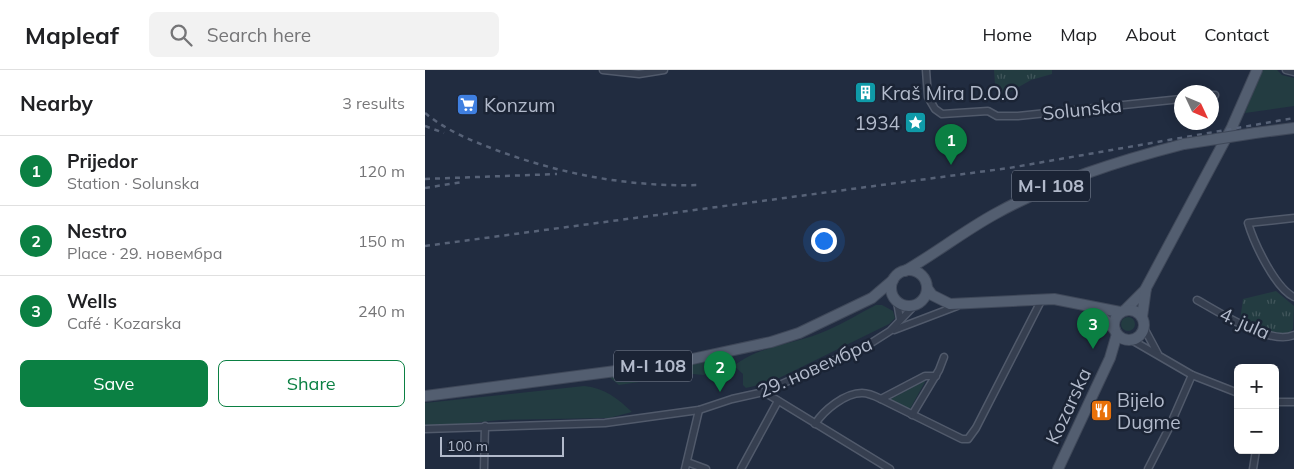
<!DOCTYPE html>
<html lang="en">
<head>
<meta charset="utf-8">
<style>
	:root { --surface:#fff; --page:#f2f2f2; --text:#202124; --muted:#757577; --line:#e0e0e0; --accent:#0b8043 }
	body { margin:0; font-family:Mulish,sans-serif; background:var(--page); color:var(--text) }
	.controls { position:absolute; right:15px; bottom:15px; display:grid; overflow:hidden; border-radius:8px; box-shadow:0 2px 12px #0003 }
	.controls button { width:45px; height:45px; display:grid; place-items:center; padding:0; border:0; border-bottom:1px solid var(--line); background:var(--surface); color:var(--text); font:25px sans-serif }
	.compass { position:absolute; left:749px; top:15px; width:45px; height:45px; border-radius:50%; background:var(--surface); box-shadow:0 2px 12px #0003; rotate:134deg }
	.scale { position:absolute; left:15px; bottom:12px; width:124px; box-sizing:border-box; padding-left:5px; border:2px solid #b2bacb; border-top:0; font-size:14px; line-height:18px; white-space:nowrap; color:#b2bacb; -webkit-text-stroke:4px #1b2435; paint-order:stroke }
	.you { position:absolute; left:398px; top:170px; width:18px; height:18px; margin:-12px; border:4px solid #fff; border-radius:50%; background:#1a73e8; box-shadow:0 0 0 8px #1a73e833 }
	.badge { display:grid; place-items:center; width:32px; height:32px; border-radius:50%; background:var(--accent); color:#fff; font-size:16px; font-weight:700 }
	.pin { position:absolute; translate:-50% -41px; filter:drop-shadow(0 1px 2px #0008) }
	.pin::after { content:''; position:absolute; top:26px; width:18px; height:15px; background:inherit; clip-path:polygon(0 0,100% 0,50% 100%) }
	.list { margin:0; padding:0; list-style:none }
	h2 { display:flex; justify-content:space-between; align-items:center; height:65px; margin:0; padding:0 20px; font-size:21px }
	h2 small { font-size:16px; font-weight:400; color:var(--muted) }
	.list li { display:grid; grid-template-columns:32px 1fr auto; gap:15px; align-items:center; box-sizing:border-box; height:70px; padding:0 20px; border-top:1px solid var(--line) }
	.list b { display:block; font-size:19px; white-space:nowrap }
	.list p { margin:0; font-size:16px; white-space:nowrap; color:var(--muted) }
	.list em { font-size:16px; font-style:normal; color:var(--muted) }
	.actions { display:flex; gap:10px; padding:15px 20px }
	.actions a { flex:1; padding:11px 0; border:1px solid var(--accent); border-radius:8px; text-align:center; font-size:18px; color:var(--accent) }
	.actions .main { background:var(--accent); color:#fff }
	.icon { flex:none; width:28px; height:28px; fill:none; stroke:currentColor; stroke-width:2; stroke-linecap:round; stroke-linejoin:round }
	.map { position:relative; flex:none; width:869px; height:399px; overflow:hidden }
	header { display:flex; align-items:center; gap:30px; box-sizing:border-box; height:70px; padding:0 25px; background:var(--surface); border-bottom:1px solid var(--line) }
	header strong { font-size:24px }
	nav { display:flex; gap:28px; margin-inline-start:auto; font-size:18px }
	.search { width:350px; height:45px; background:var(--page); display:flex; align-items:center; gap:12px; box-sizing:border-box; padding:0 18px; border-radius:8px; color:var(--muted); font-size:19px }
	main { display:flex }
	aside { flex:1; background:var(--surface) }
	.map>svg:first-child { display:block }
</style>
</head>
<body>
<header>
<strong>Mapleaf</strong>
<div class="search"><svg class="icon" aria-label="search" viewBox="0 0 24 24"><circle cx="10" cy="10" r="6"/><path d="M15 15l6 6"/></svg>Search here</div>
<nav><a>Home</a><a>Map</a><a>About</a><a>Contact</a></nav>
</header>
<main>
<aside>
<h2>Nearby<small>3 results</small></h2>
<ul class="list">
<li><span class="badge">1</span><div><b>Prijedor</b><p>Station · Solunska</p></div><em>120 m</em></li>
<li><span class="badge">2</span><div><b>Nestro</b><p>Place · 29. новембра</p></div><em>150 m</em></li>
<li><span class="badge">3</span><div><b>Wells</b><p>Café · Kozarska</p></div><em>240 m</em></li>
</ul>
<div class="actions"><a class="main">Save</a><a>Share</a></div>
</aside>
<div class="map">
<svg width="869" height="399" viewBox="0 0 869 399">
	<defs>
		<pattern id="park-tufts" width="24" height="20" patternUnits="userSpaceOnUse" patternTransform="scale(1.25)"><rect width="24" height="20" fill="#233c41"/><path d="M3 7l-1-3M5 7V3M7 7l1-3M15 17l-1-3M17 17v-4M19 17l1-3" fill="none" stroke="#41565b"/></pattern>
	</defs>
	<rect width="100%" height="100%" fill="#212c40"/>
	<g fill="#233c41">
		<polygon points="836,0 852,0 857,5 869,8 869,36 820,43"/>
		<path d="M 451,235 L 457,235 L 468,241 L 470,248 L 464,254 L 346,312 L 321,318 L 318,315 L 318,304 L 309,296 C 334,275 373,274 403,260 C 419,253 435,243 451,235 Z"/>
		<circle cx="703" cy="254" r="7"/>
		<polygon points="297,290 295,297 279,305 268,304 194,315 183,306"/>
		<polygon points="501,310 485,339 464,330"/>
		<path d="M 159,316 C 180,318 192,328 207,342 L 184,348 L 75,350 L 0,358 L 0,333 Z"/>
	</g>
	<g fill="url(#park-tufts)">
		<polygon points="569,0 627,0 627,4 606,10 581,24 575,23 570,14"/>
		<polygon points="851,221 869,236 868,259 863,264 855,265 815,251 818,229"/>
	</g>
	<g fill="none" stroke-linecap="round" stroke-linejoin="round">
		<defs>
			<g id="minor">
				<polyline points="178,0 214,4 239,0"/>
				<polyline points="501,0 503,27 510,39 517,44 563,41 572,46 593,46 756,29"/>
				<polyline points="861,0 869,2"/>
				<polyline points="786,25 790,25"/>
				<path d="M 869,148 L 823,153 C 829,173 850,218 869,227"/>
				<path d="M 772,230 C 794,242 845,276 869,265"/>
				<polyline points="472,232 475,249"/>
				<polyline points="718,256 733,284"/>
				<polyline points="469,260 532,236"/>
				<polyline points="705,269 767,305 813,323"/>
				<polyline points="339,322 465,399"/>
				<polyline points="456,329 537,369 543,369 551,358 617,229"/>
				<polyline points="850,332 869,332"/>
				<polyline points="487,345 514,300 519,287"/>
				<path d="M 390,354 C 399,340 420,323 437,323 C 444,323 450,326 456,329 L 500,306 L 511,306"/>
				<polyline points="0,359 180,353 274,340 307,329 339,322 443,275 465,261 489,236"/>
				<polyline points="262,392 281,399"/>
				<polyline points="59,399 60,356"/>
				<polyline points="260,399 274,340"/>
				<polyline points="316,399 353,331"/>
				<polyline points="723,399 743,360 767,305"/>
				<polyline points="828,399 831,380"/>
			</g>
			<g id="primary">
				<polyline points="830,63 869,58"/>
				<circle cx="484" cy="218" r="18"/>
				<path d="M 480,201 C 511,183 539,161 570,144 C 630,111 693,91 759,74"/>
				<polyline points="502,218 507,225 525,234 629,229 695,242"/>
				<polyline points="668,237 690,260"/>
				<polyline points="700,240 721,219"/>
				<circle cx="704" cy="255" r="15"/>
				<polyline points="717,247 721,218 807,57 832,0"/>
				<polyline points="0,326 244,294 346,272 374,263 447,228 468,210"/>
				<polyline points="633,399 685,288 692,264"/>
			</g>
		</defs>
		<use href="#minor" stroke="#515a6b" stroke-width="9"/>
		<use href="#primary" stroke="#3f4859" stroke-width="12"/>
		<use href="#minor" stroke="#363f50" stroke-width="6"/>
		<use href="#primary" stroke="#535e70" stroke-width="10"/>
		<g stroke="#576277" stroke-width="2.5" stroke-dasharray="5 5" stroke-linecap="butt">
			<path d="M 0,43 C 22,61 45,70 71,80 C 136,104 203,117 273,115"/>
			<polyline points="0,56 19,63"/>
			<polyline points="0,109 132,104"/>
			<polyline points="0,118 37,112"/>
			<polyline points="0,176 584,98 869,48"/>
		</g>
		<defs>
			<polyline id="primary-bridge" points="759,74 830,63"/>
		</defs>
		<use href="#primary-bridge" stroke="#3f4859" stroke-width="12" stroke-linecap="butt"/>
		<use href="#primary-bridge" stroke="#535e70" stroke-width="10"/>
	</g>
	<defs>
		<symbol id="building-square" viewBox="-11 -11 22 22"><rect x="-9" y="-9" width="18" height="18" rx="4" fill="#0f9aa8" stroke="#1b2435"/><path d="M-4-6H4V6H1V3H-1V6H-4ZM-2.5-4.3h1.7v1.8h-1.7ZM.8-4.3h1.7v1.8H.8ZM-2.5-1h1.7V.8h-1.7ZM.8-1h1.7V.8H.8Z" fill="#fff"/></symbol>
		<symbol id="supermarket-square" viewBox="-11 -11 22 22"><rect x="-9" y="-9" width="18" height="18" rx="4" fill="#3f7fe0" stroke="#1b2435"/><path d="M-6-5.5h2.5l.6 2H6L4.5 2H-2.5L-4.4-4H-6ZM-1.5 3.2a1.3 1.3 0 1 0 .1 0ZM3 3.2a1.3 1.3 0 1 0 .1 0Z" fill="#fff"/></symbol>
		<symbol id="sight-square" viewBox="-11 -11 22 22"><rect x="-9" y="-9" width="18" height="18" rx="4" fill="#0f9aa8" stroke="#1b2435"/><path d="M0-6L1.8-2.2L6-1.7L2.9 1.2L3.7 5.4L0 3.3L-3.7 5.4L-2.9 1.2L-6-1.7L-1.8-2.2Z" fill="#fff"/></symbol>
		<symbol id="restaurant-square" viewBox="-11 -11 22 22"><rect x="-9" y="-9" width="18" height="18" rx="4" fill="#e8710a" stroke="#1b2435"/><path d="M-5-6h1v4h1v-4h1v4h1v-4h1v5L-1.5 .5V6h-2V.5L-5-1ZM5-6V6H3V1.5H1.5Q1.5-4 5-6Z" fill="#fff"/></symbol>
	</defs>
	<g fill-rule="evenodd">
		<use href="#building-square" x="428" y="10" width="25" height="25"/>
		<use href="#supermarket-square" x="30" y="22" width="25" height="25"/>
		<use href="#sight-square" x="478" y="40" width="25" height="25"/>
		<use href="#restaurant-square" x="664" y="328" width="25" height="25"/>
	</g>
	<g text-anchor="middle" stroke-width="5" stroke-linejoin="round" paint-order="stroke">
		<g fill="#1b2435" stroke="#858d9e" stroke-width="1">
			<rect x="587" y="100.5" width="78" height="31" rx="4"/>
			<rect x="189" y="280.5" width="78" height="31" rx="4"/>
		</g>
		<g font-size="18" font-weight="bold" fill="#b2bacb">
			<text x="626" y="122">M-I 108</text>
			<text x="228" y="302">M-I 108</text>
		</g>
		<g font-size="19" fill="#b2bacb" stroke="#1b2435" text-anchor="start">
			<text x="456" y="30">Kraš Mira D.O.O</text>
			<text x="59" y="42">Konzum</text>
			<text x="475" y="60" text-anchor="end">1934</text>
			<text x="692" y="337">Bijelo<tspan x="692" dy="22">Dugme</tspan></text>
		</g>
		<g font-size="19" fill="#b2bacb" stroke="#1b2435">
			<text transform="translate(657 39) rotate(-6)" y="7">Solunska</text>
			<text transform="translate(820 253) rotate(24)" y="7">4. jula</text>
			<text transform="translate(390 297) rotate(-24)" y="7">29. новембра</text>
			<text transform="translate(643 336) rotate(-65)" y="7">Kozarska</text>
		</g>
	</g>
</svg>
<div class="controls">
<button>+</button>
<button>−</button>
</div>
<svg class="compass" viewBox="-18 -18 36 36"><path d="M0-13l5 13h-10z" fill="#e53935"/><path d="M0 13l5-13h-10z" fill="#757577"/></svg>
<div class="scale">100 m</div>
<div class="you"></div>
<div class="pin badge" style="left:526px;top:95px">1</div>
<div class="pin badge" style="left:295px;top:322px">2</div>
<div class="pin badge" style="left:668px;top:279px">3</div>
</div>
</main>
</body>
</html>
